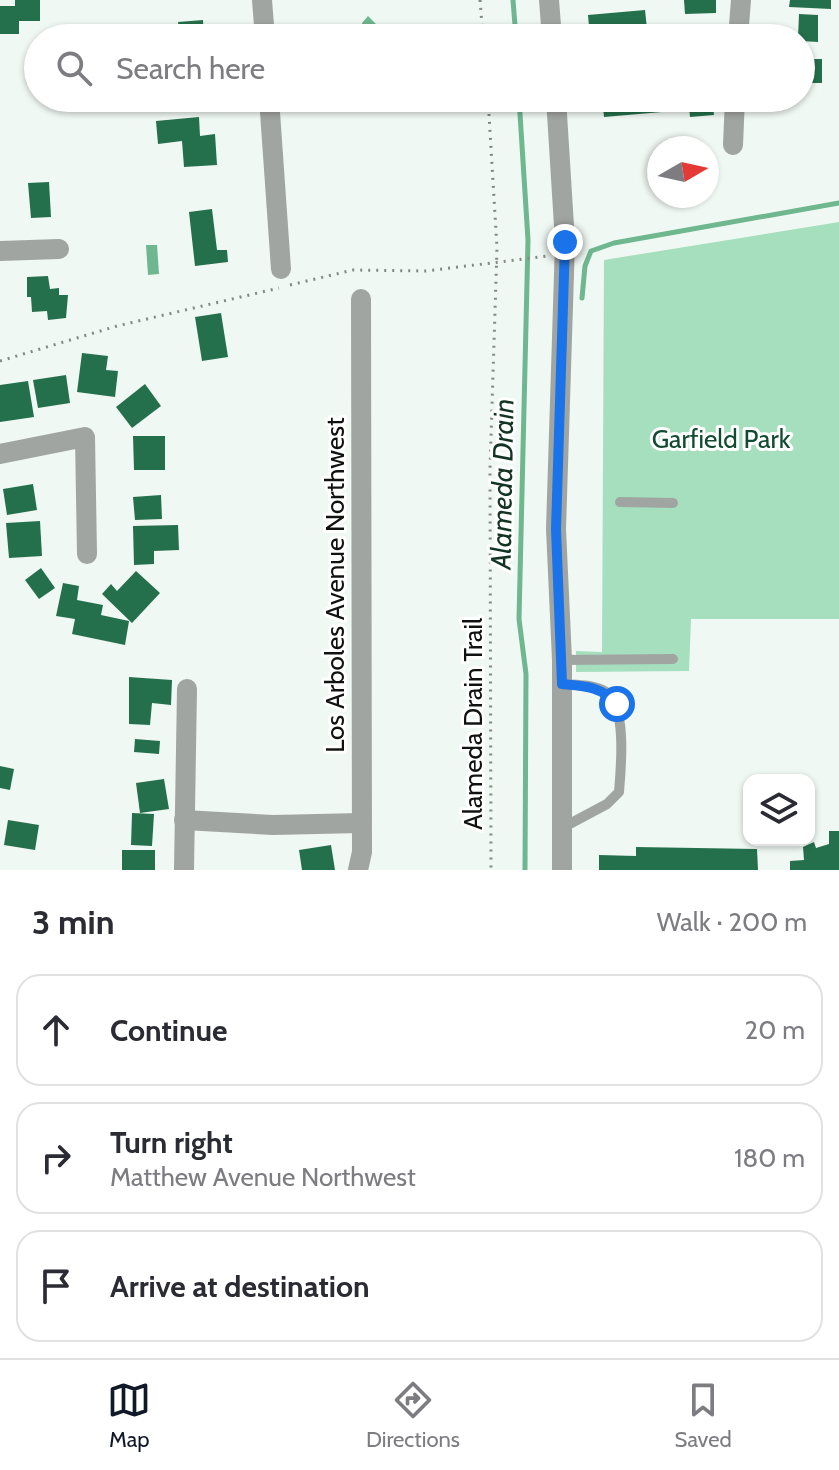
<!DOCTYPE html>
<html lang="en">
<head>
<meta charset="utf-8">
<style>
	:root { --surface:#fff; --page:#f2f2f3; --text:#2b2b33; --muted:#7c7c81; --line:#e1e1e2; --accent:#111827 }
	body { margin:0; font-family:Cabin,sans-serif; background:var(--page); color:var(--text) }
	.controls { position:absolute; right:24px; bottom:24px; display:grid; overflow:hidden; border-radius:16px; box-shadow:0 2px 6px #0004 }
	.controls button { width:72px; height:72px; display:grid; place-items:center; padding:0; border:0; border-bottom:2px solid var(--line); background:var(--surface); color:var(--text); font:40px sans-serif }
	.compass { position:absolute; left:647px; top:136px; width:72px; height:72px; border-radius:50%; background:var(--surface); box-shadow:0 2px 6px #0004; rotate:81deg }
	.stop { position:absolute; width:24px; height:24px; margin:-18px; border:6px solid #1a73e8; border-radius:50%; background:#fff }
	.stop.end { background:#1a73e8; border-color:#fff; box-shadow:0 2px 8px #0008 }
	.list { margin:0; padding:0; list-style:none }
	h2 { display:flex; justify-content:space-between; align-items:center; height:104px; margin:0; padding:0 32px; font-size:34px }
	h2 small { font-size:26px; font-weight:400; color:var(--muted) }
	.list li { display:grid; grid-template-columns:52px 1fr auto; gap:24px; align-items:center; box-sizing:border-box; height:112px; margin:0 16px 16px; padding:0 16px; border:2px solid var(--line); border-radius:24px }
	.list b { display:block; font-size:30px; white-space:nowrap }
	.list p { margin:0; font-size:26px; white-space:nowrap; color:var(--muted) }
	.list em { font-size:26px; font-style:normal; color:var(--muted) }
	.icon { flex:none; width:44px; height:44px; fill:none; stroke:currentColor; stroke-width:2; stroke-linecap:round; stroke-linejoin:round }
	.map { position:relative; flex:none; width:839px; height:870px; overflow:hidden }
	.search { position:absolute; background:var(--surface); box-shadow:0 2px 6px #0004; left:24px; right:24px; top:24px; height:88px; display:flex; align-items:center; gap:20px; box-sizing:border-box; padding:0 28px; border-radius:44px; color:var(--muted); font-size:30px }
	.sheet { height:488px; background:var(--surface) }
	nav { display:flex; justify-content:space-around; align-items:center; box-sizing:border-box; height:112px; border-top:2px solid var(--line); background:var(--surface); font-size:22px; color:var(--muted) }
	nav a { display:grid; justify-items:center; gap:4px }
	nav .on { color:var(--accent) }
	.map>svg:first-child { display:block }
</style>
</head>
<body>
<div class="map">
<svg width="839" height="870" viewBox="0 0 839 870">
	<rect width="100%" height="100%" fill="#f0f8f3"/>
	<polygon fill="#a5dfbd" points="839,222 839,619 691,619 689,671 576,672 576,651 602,652 604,260"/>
	<g fill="#6eb78f">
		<polygon points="368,16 377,25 374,38 364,35 362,23"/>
		<polygon points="146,245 157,245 159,274 148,275"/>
	</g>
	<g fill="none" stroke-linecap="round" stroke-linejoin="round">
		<g stroke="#6eb78f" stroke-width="5">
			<polyline points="513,0 516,38"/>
			<polyline points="519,98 528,240 519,619 526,674 525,870"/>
			<polyline points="582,298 585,266 591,251 614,243 839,203"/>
		</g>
	</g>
	<g fill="#25704c">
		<polygon points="15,0 40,0 40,21 19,21 19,34 0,34 0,6 15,6"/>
		<polygon points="684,0 716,0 716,13 685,14"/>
		<polygon points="790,0 831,0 831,9 789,7"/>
		<polygon points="645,10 648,38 590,38 588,15"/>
		<polygon points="799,14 818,15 818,42 801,41 798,38"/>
		<polygon points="203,20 204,38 151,38 179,33 178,22"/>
		<rect x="801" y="59" width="21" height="24"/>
		<polygon points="602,98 661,98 662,112 604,117"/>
		<polygon points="688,98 712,98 714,115 690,117"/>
		<polygon points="199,117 200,136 215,134 217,165 184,167 182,141 158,144 156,121"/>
		<polygon points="49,182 51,217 31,218 28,183"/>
		<polygon points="212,209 217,250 227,250 228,262 195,266 189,212"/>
		<polygon points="48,276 50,289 59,288 59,295 68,295 66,318 48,320 47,311 32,312 31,297 27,297 27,277"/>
		<polygon points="221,313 228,357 202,361 195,317"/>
		<polygon points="82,353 108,356 106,370 118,371 115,397 77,392"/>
		<polygon points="66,375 70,403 38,408 33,380"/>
		<polygon points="28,381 34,417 0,422 0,385"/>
		<polygon points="145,384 161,406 132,428 116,407"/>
		<polygon points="133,436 165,436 165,470 134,470"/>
		<polygon points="33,484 37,510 7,515 3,489"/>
		<polygon points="161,495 162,519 135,520 133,497"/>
		<polygon points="40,521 42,556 9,558 6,523"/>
		<polygon points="178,525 179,550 154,551 154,564 134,565 133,526"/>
		<polygon points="41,568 55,588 39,599 25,580"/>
		<polygon points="136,571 160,593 132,623 102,594 111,584 117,591"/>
		<polygon points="63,583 79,586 77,600 103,605 101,615 129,621 125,645 72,634 75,619 56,616"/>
		<polygon points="129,677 172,680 171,705 152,703 150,725 129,724"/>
		<polygon points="135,739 160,741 159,754 134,752"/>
		<polygon points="0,766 14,769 10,790 0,788"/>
		<polygon points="164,779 169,809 140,813 136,783"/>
		<polygon points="132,813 154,814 152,846 131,845"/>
		<polygon points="8,820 39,825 35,850 4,845"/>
		<polygon points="829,831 839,831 839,870 790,870 790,861 804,860 803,847 814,842 816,848 829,844"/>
		<polygon points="331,845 335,870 302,870 299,850"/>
		<polygon points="636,847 757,849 758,870 599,870 599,855 636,856"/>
		<rect x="122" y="850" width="33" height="20"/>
	</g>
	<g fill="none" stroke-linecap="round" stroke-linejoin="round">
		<g stroke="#838985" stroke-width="3" stroke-dasharray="2 6" stroke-linecap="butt">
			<polyline points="480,0 483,38"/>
			<polyline points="488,98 497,248 490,469 491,870"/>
			<polyline points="290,285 353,270 426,271 548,256"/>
			<polyline points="0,361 117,326 279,288"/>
		</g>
		<g stroke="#a1a5a2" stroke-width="10">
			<polyline points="620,502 673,503"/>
			<polyline points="562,660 673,659"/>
			<path d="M 562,684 C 576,685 594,684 606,692 C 627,706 621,768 619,792 L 607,804 L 562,828"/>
		</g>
		<g stroke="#a1a5a2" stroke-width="20">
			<polyline points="262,0 265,38"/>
			<polyline points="549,0 552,38"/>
			<polyline points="738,38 741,0"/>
			<polyline points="269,98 281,269"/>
			<polyline points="556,98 565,242 556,529 562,660 562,870"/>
			<polyline points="733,145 735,98"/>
			<polyline points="0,251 59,249"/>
			<polyline points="0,454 85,437 87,554"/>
			<polyline points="184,820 273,825 361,823"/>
			<polyline points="184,870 187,689"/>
			<polyline points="358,870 362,852 361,299"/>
		</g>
	</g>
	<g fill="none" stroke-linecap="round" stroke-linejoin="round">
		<path stroke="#1a73e8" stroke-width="10" d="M 565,242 L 556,529 L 562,684 C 584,686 601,686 617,704"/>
	</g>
	<g text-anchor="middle" stroke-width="6" stroke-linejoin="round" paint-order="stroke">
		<g font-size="26" fill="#124b30" stroke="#fff">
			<text x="721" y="448">Garfield Park</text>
		</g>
		<g font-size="26" fill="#0f1210" stroke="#fff">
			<text transform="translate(335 585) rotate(-90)" y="9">Los Arboles Avenue Northwest</text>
			<text transform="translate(473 724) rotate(-90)" y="9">Alameda Drain Trail</text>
		</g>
		<g font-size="28" font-style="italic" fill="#133423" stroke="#fff">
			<text transform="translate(502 484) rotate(-89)" y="10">Alameda Drain</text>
		</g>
	</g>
</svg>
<div class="controls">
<button><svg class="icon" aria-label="layers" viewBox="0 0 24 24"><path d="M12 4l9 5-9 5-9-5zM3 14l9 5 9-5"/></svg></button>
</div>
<svg class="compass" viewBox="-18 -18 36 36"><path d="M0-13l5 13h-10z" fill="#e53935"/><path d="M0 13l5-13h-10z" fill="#7c7c81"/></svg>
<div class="stop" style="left:617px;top:704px"></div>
<div class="stop end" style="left:565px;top:242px"></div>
<div class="search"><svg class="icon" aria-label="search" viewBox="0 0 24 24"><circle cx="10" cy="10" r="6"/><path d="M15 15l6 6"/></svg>Search here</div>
</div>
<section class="sheet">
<h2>3 min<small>Walk · 200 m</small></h2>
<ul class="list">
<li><svg class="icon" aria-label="ahead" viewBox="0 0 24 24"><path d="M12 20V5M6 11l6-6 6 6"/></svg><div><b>Continue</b></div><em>20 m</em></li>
<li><svg class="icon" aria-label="right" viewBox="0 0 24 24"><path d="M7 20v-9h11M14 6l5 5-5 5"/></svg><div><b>Turn right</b><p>Matthew Avenue Northwest</p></div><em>180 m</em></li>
<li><svg class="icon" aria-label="arrive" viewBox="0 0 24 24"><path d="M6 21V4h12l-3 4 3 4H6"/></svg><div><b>Arrive at destination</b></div></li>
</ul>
</section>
<nav>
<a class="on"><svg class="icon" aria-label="map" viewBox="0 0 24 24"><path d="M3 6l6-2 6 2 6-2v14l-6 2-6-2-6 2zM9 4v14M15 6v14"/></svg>Map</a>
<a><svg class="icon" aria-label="directions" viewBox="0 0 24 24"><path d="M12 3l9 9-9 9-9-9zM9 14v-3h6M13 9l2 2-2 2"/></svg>Directions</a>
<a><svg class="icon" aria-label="saved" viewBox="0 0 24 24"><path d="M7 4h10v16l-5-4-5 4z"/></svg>Saved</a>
</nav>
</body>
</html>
